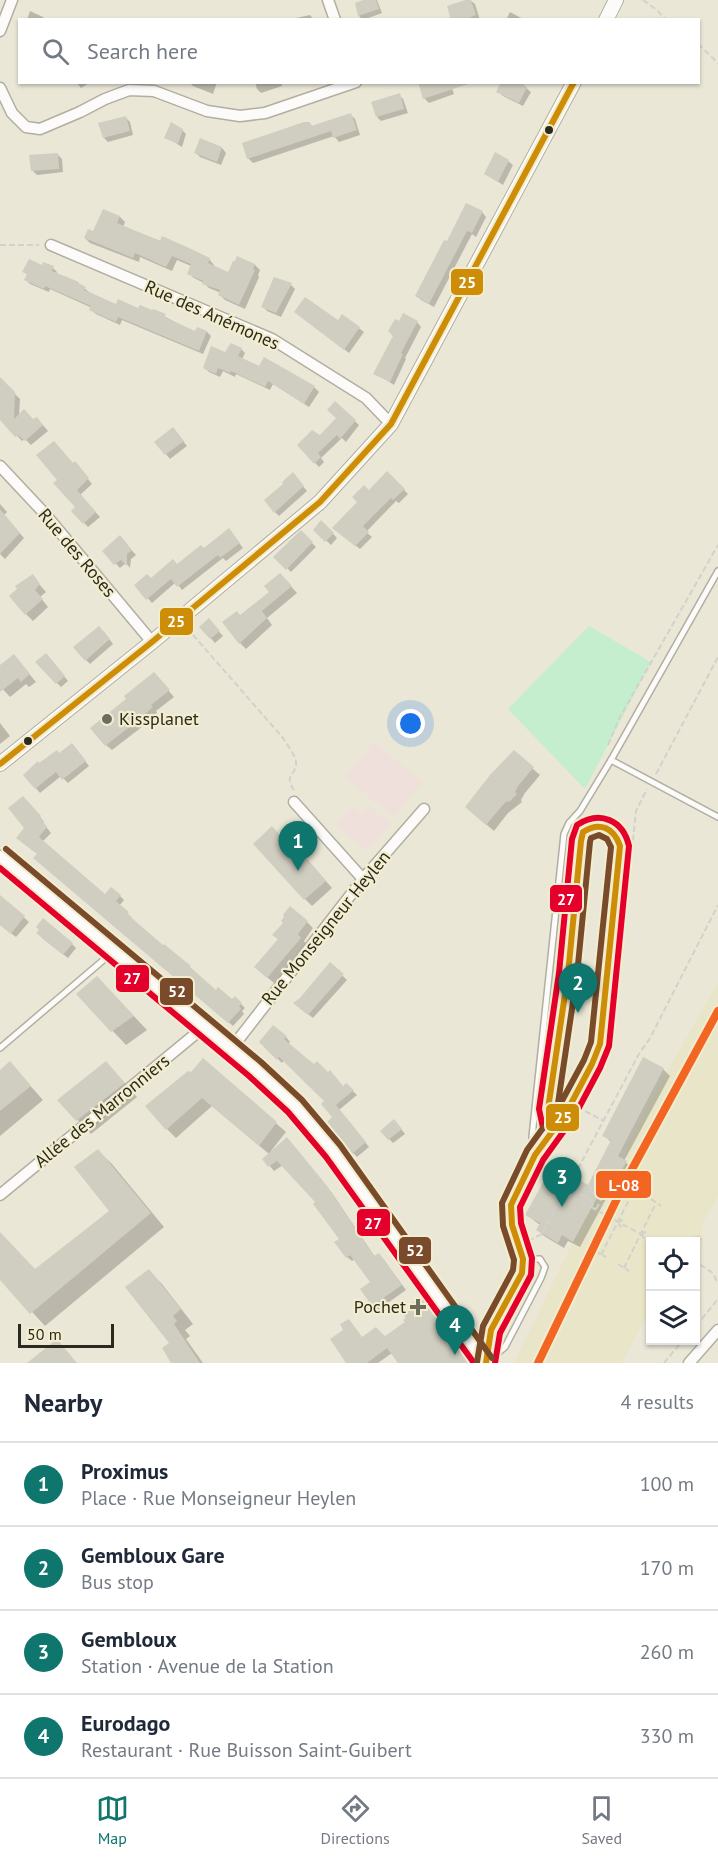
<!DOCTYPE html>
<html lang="en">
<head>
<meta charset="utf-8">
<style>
	:root { --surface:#fff; --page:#f6f6f7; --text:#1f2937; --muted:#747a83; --line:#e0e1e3; --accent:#0f766e }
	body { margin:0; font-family:"PT Sans",sans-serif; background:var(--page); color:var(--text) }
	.controls { position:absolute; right:18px; bottom:18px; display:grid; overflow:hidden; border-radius:0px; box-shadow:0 2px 4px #0004 }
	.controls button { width:54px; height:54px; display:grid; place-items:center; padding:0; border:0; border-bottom:2px solid var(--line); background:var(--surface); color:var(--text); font:30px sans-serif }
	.scale { position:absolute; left:18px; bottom:15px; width:96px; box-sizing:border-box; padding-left:6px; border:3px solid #2c2a1e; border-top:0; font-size:16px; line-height:21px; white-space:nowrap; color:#2c2a1e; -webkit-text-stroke:4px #f2edce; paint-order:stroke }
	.you { position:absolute; left:411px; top:724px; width:21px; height:21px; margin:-15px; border:4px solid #fff; border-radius:50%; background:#1a73e8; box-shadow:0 0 0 9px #1a73e833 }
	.badge { display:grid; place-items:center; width:39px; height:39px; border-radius:50%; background:var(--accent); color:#fff; font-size:20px; font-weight:700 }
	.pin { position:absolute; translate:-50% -50px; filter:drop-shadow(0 2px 3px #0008) }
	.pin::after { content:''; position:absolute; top:32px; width:21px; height:18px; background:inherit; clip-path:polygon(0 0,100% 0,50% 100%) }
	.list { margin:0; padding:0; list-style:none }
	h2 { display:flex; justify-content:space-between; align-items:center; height:78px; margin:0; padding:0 24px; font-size:26px }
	h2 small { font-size:20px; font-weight:400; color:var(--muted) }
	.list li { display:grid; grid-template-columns:39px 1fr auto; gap:18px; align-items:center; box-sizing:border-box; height:84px; padding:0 24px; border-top:2px solid var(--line) }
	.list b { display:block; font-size:22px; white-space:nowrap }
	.list p { margin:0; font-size:20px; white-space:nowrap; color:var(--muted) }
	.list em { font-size:20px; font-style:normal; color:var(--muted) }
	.icon { flex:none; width:33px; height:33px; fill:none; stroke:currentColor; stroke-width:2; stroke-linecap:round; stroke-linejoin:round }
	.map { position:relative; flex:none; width:718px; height:1363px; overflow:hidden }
	.search { position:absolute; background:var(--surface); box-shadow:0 2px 4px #0004; left:18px; right:18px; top:18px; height:66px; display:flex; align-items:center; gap:15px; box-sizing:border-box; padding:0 21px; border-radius:0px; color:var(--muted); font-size:22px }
	.sheet { height:414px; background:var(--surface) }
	nav { display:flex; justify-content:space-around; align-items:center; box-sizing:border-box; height:84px; border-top:2px solid var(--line); background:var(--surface); font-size:16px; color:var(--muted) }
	nav a { display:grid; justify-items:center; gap:3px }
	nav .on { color:var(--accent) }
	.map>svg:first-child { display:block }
</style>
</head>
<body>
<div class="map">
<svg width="718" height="1363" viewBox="0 0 718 1363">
	<rect width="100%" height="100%" fill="#eae7d6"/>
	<polygon fill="#e9e5c8" points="718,983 718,1196 702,1224 703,1239 696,1251 696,1242 650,1242 650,1309 622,1363 514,1363 573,1242 601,1192 608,1195 627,1161 626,1149 657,1088"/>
	<g fill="#f0e0dc">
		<polygon points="374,742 423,783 394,817 345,777"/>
		<polygon points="351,806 361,814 368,806 390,823 383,834 367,850 336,825"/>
	</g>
	<polygon fill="#c4eecd" points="589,626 651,662 585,789 508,709"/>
	<g fill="#0003">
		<polygon points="367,0 377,0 382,13 363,20 359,16"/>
		<polygon points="470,0 475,4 480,20 453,20"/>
		<polygon points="30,11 43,17 46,20 27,20"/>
		<polygon points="510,12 525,20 506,20"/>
		<polygon points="310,15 314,20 296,20 296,18"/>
		<polygon points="76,82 91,82 81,88"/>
		<polygon points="189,82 217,82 213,94 193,86"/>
		<polygon points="255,82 281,82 282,86 261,93 257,89"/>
		<polygon points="450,82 454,94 429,103 424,98"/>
		<polygon points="526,88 531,92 523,106 503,96 498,92"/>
		<polygon points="399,95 403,99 408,113 381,121 377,117"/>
		<polygon points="351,115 355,119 360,135 339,142 334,136 253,163 248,158 309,123 313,127"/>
		<polygon points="125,117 130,122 133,135 108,142 104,138"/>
		<polygon points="182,130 186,134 182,147 166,137"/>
		<polygon points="201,140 222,148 226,153 221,165 200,157 196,153"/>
		<polygon points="57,154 62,159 63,172 37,175 32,170"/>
		<polygon points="508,161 513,165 503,185 486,174"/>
		<polygon points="104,211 120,217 125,222 123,227 209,259 214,265 213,267 229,274 238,258 255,265 260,270 258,275 259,277 245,309 225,300 220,295 221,293 209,288 204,283 194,278 188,273 191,266 177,260 172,271 140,257 139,262 90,243 85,238 94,233"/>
		<polygon points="482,212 486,217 476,237 472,234 434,307 421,300 417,296 447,243"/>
		<polygon points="42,267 53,268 57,272 56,274 78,283 89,292 117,306 154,311 196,333 198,329 207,332 211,336 203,354 122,320 120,325 96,314 91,310 92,308 50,289 49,292 30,284 26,280 28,275 24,272"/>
		<polygon points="291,285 295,289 281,317 267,311 263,306"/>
		<polygon points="301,316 338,322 343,316 364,332 349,353"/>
		<polygon points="417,322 421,327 405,358 406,359 394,385 375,373"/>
		<polygon points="241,349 245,353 242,359 260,368 265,359 314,387 319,392 309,407 273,384 270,390 236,374 235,377 223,371 220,377 209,372 205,368"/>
		<polygon points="0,379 20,399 19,416 42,424 48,431 31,445 25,439 22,441 0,417"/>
		<polygon points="335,403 359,425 346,442 342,438 321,458 324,462 319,467 299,445 321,437 338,418"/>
		<polygon points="177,433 187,446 170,459 156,442"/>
		<polygon points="73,465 79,468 92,484 80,495 100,517 88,527 73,511 77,507 59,480"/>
		<polygon points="387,473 408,494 399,503 396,501 366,532 372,537 360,549 338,532"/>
		<polygon points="297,479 307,491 279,516 275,512"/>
		<polygon points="0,504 7,512 4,515 24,538 5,559 0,554"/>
		<polygon points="322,522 337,538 331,545 315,530"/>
		<polygon points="301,532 316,547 291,572 276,557"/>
		<polygon points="233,535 243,548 226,561 223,558 182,590 176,582 152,603 136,585 177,566"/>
		<polygon points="124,542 136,555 131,559 130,568 126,563 120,568 104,551"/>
		<polygon points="32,576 46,592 40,597 48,607 33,621 26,614 19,589"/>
		<polygon points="286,581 297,593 267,618 272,625 246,649 240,643 240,616"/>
		<polygon points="213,625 223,636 215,643 201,627"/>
		<polygon points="104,632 113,644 90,664 86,660"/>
		<polygon points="50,659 68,681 61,687 57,683"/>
		<polygon points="20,663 36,682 29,687 26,684 10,697 0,686 0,667"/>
		<polygon points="159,680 174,697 156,711 157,713 138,730 112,750 106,745"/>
		<polygon points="0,723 10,736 0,744"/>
		<polygon points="76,749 89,766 68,783 61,776 40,793 25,775 59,754"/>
		<polygon points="514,752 540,775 525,793 521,800 522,802 508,813 494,831 474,814"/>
		<polygon points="28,802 44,822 43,823 51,833 42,842 105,896 120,896 124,900 119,906 132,918 130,919 217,992 232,1001 235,998 245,1008 242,1011 244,1014 233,1026 40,862 38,855 25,828"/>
		<polygon points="287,845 298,849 332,888 312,906 305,899"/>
		<polygon points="0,896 29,922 16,937 0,925"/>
		<polygon points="307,922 313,928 304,941 307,945 274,983 262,973"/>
		<polygon points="42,938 72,944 76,948 68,958"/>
		<polygon points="330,964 347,980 313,1018 299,1007"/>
		<polygon points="111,992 147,1030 126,1045 78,994"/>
		<polygon points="286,1037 290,1042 288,1044 303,1057 343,1088 346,1085 357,1095 339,1110 369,1147 357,1157 353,1153 326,1101 284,1060 282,1063 261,1042"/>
		<polygon points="203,1060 286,1132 271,1151 291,1144 332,1193 375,1257 379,1255 384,1260 406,1290 378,1310 362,1289 372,1283 355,1259 352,1261 347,1257 341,1239 317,1203 283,1165 274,1171 264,1159 269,1154 212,1106 176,1138 167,1129 191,1073"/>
		<polygon points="10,1063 43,1100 0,1136 0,1071"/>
		<polygon points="663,1069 670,1076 624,1161 632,1168 614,1200 607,1197 580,1247 568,1241 564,1248 544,1236 538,1230 540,1225 527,1215 564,1179 589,1187 611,1142 604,1135"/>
		<polygon points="119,1077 137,1097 91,1134 59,1100"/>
		<polygon points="398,1125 405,1134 393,1143 389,1139"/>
		<polygon points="98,1151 112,1164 164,1227 45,1326 0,1277 0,1234 35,1270 111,1211"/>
		<polygon points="149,1271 162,1284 193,1324 185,1330 190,1336 186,1339 203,1363 173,1363 164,1348 171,1343"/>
		<polygon points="426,1303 470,1363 410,1363 404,1355 392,1353 378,1363 348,1363 332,1339 385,1338 407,1323"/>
	</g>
	<g fill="#d0cec0">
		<polygon points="363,0 376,0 379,9 358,16 355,3"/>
		<polygon points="465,0 471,0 476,15 464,20 451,20 447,6"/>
		<polygon points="418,82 467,82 468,84 423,99"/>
		<polygon points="501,82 519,82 527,87 519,103 496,92"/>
		<polygon points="400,93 404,109 376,117 371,102"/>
		<polygon points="351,113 357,130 333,138 331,131 247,159 242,143 304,122 310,122 311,126"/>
		<polygon points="126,116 130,131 103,138 98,123"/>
		<polygon points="171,122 183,129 178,144 164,138"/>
		<polygon points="200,138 222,147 217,162 194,153"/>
		<polygon points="495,152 509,160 498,182 484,174"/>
		<polygon points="58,153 59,169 31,171 29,155"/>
		<polygon points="466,203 483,211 472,233 467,231 429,304 415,296 444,240 447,241"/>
		<polygon points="103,209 120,216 117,223 160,241 162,236 187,247 210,258 208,263 228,272 233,261 235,261 237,256 255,264 253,269 255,270 239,305 218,295 220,290 202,284 203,281 187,274 191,264 172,256 166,267 135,253 133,258 84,238 88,229 93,231"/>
		<polygon points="29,259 42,265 43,262 54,266 52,271 79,282 78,283 86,287 84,290 116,304 118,299 138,308 140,305 152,310 153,309 166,314 164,317 195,331 197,327 207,331 199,351 118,317 116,322 89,310 91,306 45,286 44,289 24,280 27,274 22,272"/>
		<polygon points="274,277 292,283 276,313 261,307"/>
		<polygon points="305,297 338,320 342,314 360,327 344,350 294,312"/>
		<polygon points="403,313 418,321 401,353 403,354 390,382 373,374 393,336 388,331 395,319 399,321"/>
		<polygon points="231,343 242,348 238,356 259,366 264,357 315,386 304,404 268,381 265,387 231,371 230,373 218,368 216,374 203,368 211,346 225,352"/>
		<polygon points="0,377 15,392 14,419 24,409 33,419 37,417 43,425 25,441 18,435 15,437 0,420"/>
		<polygon points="335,401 356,420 340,439 337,435 318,453 321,457 314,464 297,445 312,430 320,435 336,418 327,410"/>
		<polygon points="173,427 184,441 165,455 154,442"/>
		<polygon points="54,441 73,463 75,461 89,478 77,490 96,512 83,524 71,511 75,507 53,483 57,480 36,455"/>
		<polygon points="387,471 405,489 393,500 391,498 363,526 369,532 355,546 332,528 357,502 352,497 364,485 369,490"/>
		<polygon points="293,472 304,486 274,513 264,500 283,484 282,482"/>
		<polygon points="0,509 20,533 0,554"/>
		<polygon points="321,520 334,533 325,542 313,530"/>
		<polygon points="229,528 240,543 220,558 218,555 177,587 171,579 146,600 134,585 147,574 151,578 173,559 177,564 201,545 204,548"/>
		<polygon points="301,530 313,542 286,570 273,557"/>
		<polygon points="120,535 132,550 127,554 127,566 121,560 114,565 102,551"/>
		<polygon points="280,573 292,586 262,611 267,618 239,644 222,622 237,611 240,615 269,592 264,586"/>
		<polygon points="33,574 40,584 35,590 43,599 25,615 9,596 17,589 15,586"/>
		<polygon points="209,618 220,631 210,639 199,627"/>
		<polygon points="99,626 110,639 85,661 73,647"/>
		<polygon points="46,653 65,676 56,684 35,662"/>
		<polygon points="14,654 30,674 21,682 18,678 0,692 0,665"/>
		<polygon points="154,672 170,690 151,705 153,707 132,725 105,746 90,728 126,699 124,696"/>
		<polygon points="72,743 86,761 62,780 56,772 35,789 23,775 38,761 39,763 57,750 59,753"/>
		<polygon points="514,750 534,767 518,786 515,792 517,794 509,802 507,801 502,806 486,825 465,807 490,775"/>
		<polygon points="23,796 41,816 40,818 47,827 39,837 105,894 111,887 121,895 116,901 129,912 127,914 163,945 164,944 191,966 190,967 216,990 218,987 232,999 235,996 242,1003 239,1006 241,1009 228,1023 33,858 37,854 16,838 24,828 8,808"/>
		<polygon points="272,826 287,843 291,840 326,881 304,900 253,844"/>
		<polygon points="0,895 25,916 11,934 0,925"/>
		<polygon points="290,906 308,921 298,934 301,938 267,978 254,967 278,939 272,935 283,923 281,921 284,917 283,915"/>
		<polygon points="43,918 73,943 63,955 36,933 39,930 36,927"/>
		<polygon points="330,962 344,974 308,1015 293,1003 300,998"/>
		<polygon points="97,976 134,1016 111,1032 76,994"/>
		<polygon points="273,1025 287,1036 284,1039 304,1056 314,1064 317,1061 328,1072 330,1070 343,1086 346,1083 354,1090 336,1105 366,1142 352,1154 327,1122 332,1117 321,1104 324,1101 279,1057 277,1060 259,1042"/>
		<polygon points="643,1057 664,1068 618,1156 627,1161 607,1195 600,1192 573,1242 562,1235 558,1243 536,1230 540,1223 525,1215 550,1170 563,1177 566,1172 588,1185 611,1140 602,1136"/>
		<polygon points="203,1058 277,1122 259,1146 202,1098 166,1130 145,1106 188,1071 191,1072"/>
		<polygon points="10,1061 31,1086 0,1111 0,1070"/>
		<polygon points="106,1061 125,1083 76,1121 57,1100"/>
		<polygon points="394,1119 402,1129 388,1140 380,1131"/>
		<polygon points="287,1137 327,1186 374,1256 379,1253 402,1285 372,1306 360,1289 370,1282 350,1255 346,1258 334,1242 339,1239 313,1204 315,1202 277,1161 268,1167 262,1159"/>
		<polygon points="98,1149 151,1213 30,1314 0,1280 0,1232 35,1269 109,1211 74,1167"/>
		<polygon points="149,1269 181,1309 173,1316 177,1321 174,1324 200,1363 171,1363 162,1348 169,1343 125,1287"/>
		<polygon points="421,1297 470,1363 398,1363 387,1348 367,1363 346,1363 330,1339 343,1330 340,1324 349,1319 362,1337 376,1327 385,1336 405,1322 403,1320 406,1318 403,1314 410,1308 408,1305"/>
		<polygon points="57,1339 77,1363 27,1363"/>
	</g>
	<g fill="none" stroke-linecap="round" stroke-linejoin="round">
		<defs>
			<g id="service">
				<polyline points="718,571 611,760 718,817"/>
				<path d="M 597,825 C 611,827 617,833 620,846 L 600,1044 C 589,1074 572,1104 553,1130 L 548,1109 L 568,974 L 581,841 L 583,832 L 589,827 Z"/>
				<polyline points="0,1048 114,951"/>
				<polyline points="535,1154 532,1137 564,834 569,823 580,811 611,760"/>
				<polyline points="487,1362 505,1347 541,1278 545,1267 540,1259 523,1259"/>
			</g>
			<g id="minor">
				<polyline points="328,0 335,20"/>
				<polyline points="0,31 12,0"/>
				<polyline points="0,88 12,113 26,127 40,129 80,112 105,99 129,90 154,91 207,111 240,116 265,113 356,82"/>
				<polyline points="51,245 272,339 366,398 391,424"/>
				<polyline points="0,466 45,514 152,642"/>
				<polyline points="294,802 363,879"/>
				<polyline points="0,856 255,1069 295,1106 333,1151 485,1363"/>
				<polyline points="231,1049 363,879 424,809"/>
				<polyline points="0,1195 204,1027"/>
				<polyline points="486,1363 491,1330 522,1273 523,1259 512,1225 511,1205 535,1155 553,1130"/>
				<polyline points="689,1363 718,1330"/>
			</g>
			<g id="tertiary">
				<polyline points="606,20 616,0"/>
				<polyline points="0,764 152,642 320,502 391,424 574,82"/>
			</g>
		</defs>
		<use href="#service" stroke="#b1afa2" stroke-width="8"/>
		<use href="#minor" stroke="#b1afa2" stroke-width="13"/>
		<use href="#tertiary" stroke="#b1afa2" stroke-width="16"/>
		<g stroke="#d2d1cc" stroke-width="2" stroke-dasharray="6 3" stroke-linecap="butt">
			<polyline points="643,0 657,10 666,20"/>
			<polyline points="698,44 718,63"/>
			<polyline points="0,245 39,245"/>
			<path d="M 187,628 L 283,738 C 287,745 295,754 296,762 C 297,776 283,773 294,790"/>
			<polyline points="608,745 620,717 718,545"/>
			<polyline points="656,774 718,657"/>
			<polyline points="600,1071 611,1049 636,811 647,789"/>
			<polyline points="595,1081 581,1109 604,1121"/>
			<polyline points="570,1184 554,1175 550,1181 576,1196 577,1192 594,1202 591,1207 574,1198"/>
			<polyline points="628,1186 638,1193"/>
			<polyline points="565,1193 640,1052 649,1040 718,905"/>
			<polyline points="651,1199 661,1206"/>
			<polyline points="596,1209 603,1196 589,1187 588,1190 598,1196"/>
			<polyline points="618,1222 622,1220 619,1225 622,1227"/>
			<polyline points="641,1234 645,1232 643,1237 645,1238"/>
			<polyline points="528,1241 542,1234 565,1193 574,1198"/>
			<polyline points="693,1242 696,1235 701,1239 696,1249"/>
			<polyline points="595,1251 606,1257"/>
			<polyline points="601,1255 634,1190"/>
			<polyline points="696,1258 696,1262 713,1273 718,1284"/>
			<polyline points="618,1264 629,1271"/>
			<polyline points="624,1268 656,1203"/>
			<polyline points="696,1326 718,1299"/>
			<polyline points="664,1363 683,1340"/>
		</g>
		<use href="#service" stroke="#fcfbf9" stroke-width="5"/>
		<use href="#minor" stroke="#fcfbf9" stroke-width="10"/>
		<use href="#tertiary" stroke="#fcfbf9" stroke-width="14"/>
		<polyline stroke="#d2d1cc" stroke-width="2" stroke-dasharray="6 3" stroke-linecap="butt" points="591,1207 655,1242"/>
		<defs>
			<g id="bus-1">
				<polyline points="0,764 152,642 320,502 391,424 574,82"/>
				<path d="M 486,1363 L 491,1330 L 522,1273 L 523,1259 L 512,1225 L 511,1205 L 535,1155 L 566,1113 L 592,1064 L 600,1044 L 620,846 C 614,828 600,821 583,832 L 581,841 L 568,974 L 548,1109 L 553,1130"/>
			</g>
			<g id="bus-2">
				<polyline points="0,868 249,1076 288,1112 326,1157 474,1363"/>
				<path d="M 495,1363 L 500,1333 L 531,1275 L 532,1258 L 521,1223 L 520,1207 L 543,1160 L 574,1117 L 600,1068 L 609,1046 L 629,846 C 623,820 600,810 577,825 L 572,839 L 559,973 L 539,1109 L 543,1128"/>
			</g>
			<g id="bus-3">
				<polygon points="599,835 607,839 611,847 591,1042 584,1060 557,1110 577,975 590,842 591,838"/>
				<polyline points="6,849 261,1062 302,1100 340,1145 492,1358"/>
				<polyline points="477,1362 483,1326 513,1270 514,1260 503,1226 502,1203 527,1150 543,1128"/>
			</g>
		</defs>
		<use href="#bus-1" stroke="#f2edce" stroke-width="10"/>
		<use href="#bus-2" stroke="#f2edce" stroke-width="10"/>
		<use href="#bus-3" stroke="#f2edce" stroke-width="10"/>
		<use href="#bus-1" stroke="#ce8d06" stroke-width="6"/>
		<use href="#bus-2" stroke="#e4002b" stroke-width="6"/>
		<use href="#bus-3" stroke="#7a4b2a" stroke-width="6"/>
		<defs>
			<polyline id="rail-1" points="538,1363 624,1184 718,1011"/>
		</defs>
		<use href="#rail-1" stroke="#f2edce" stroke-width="12"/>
		<use href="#rail-1" stroke="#f26522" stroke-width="8"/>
	</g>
	<g fill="#2c2a1e" stroke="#f2edce" stroke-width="2">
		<circle cx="549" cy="130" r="5"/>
		<circle cx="28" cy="741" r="5"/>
	</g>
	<g fill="#6e6c5e" stroke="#f2edce" stroke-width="2">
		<circle cx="107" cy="719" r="6"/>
		<path d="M415 1298h6v6h6v6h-6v6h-6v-6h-6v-6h6z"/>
	</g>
	<g text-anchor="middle" stroke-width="4.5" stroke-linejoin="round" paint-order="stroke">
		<g font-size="18" fill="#2c2a1e" stroke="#f2edce">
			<text transform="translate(212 315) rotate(24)" y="6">Rue des Anémones</text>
			<text transform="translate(77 553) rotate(50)" y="6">Rue des Roses</text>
			<text transform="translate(326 928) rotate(-51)" y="6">Rue Monseigneur Heylen</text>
			<text transform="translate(102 1111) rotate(-39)" y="6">Allée des Marronniers</text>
		</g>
		<g font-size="18" fill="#2c2a1e" stroke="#f2edce" text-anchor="start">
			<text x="119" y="725">Kissplanet</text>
			<text x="406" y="1313" text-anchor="end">Pochet</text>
		</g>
	</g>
	<g stroke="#f2edce" stroke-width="2">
		<rect x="450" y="268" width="34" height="28" rx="6" fill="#ce8d06"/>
		<rect x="159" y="607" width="35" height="29" rx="6" fill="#ce8d06"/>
		<rect x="549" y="884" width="34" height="29" rx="6" fill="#e4002b"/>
		<rect x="115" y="964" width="35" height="29" rx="6" fill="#e4002b"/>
		<rect x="159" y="977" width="35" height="29" rx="6" fill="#7a4b2a"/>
		<rect x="545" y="1103" width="35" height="29" rx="6" fill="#ce8d06"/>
		<rect x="595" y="1170" width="57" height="29" rx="6" fill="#f26522"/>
		<rect x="356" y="1208" width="35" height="29" rx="6" fill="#e4002b"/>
		<rect x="398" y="1236" width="34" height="29" rx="6" fill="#7a4b2a"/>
	</g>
	<g font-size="16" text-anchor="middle" font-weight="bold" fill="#fff">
		<text x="467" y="288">25</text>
		<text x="176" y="627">25</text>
		<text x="566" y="905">27</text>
		<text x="132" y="984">27</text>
		<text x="177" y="997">52</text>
		<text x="563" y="1123">25</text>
		<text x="624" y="1191">L-08</text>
		<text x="373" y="1229">27</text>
		<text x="415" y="1256">52</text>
	</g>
</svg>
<div class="controls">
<button><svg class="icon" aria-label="locate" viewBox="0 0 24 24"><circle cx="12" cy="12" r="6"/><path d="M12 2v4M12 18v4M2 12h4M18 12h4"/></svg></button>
<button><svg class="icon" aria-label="layers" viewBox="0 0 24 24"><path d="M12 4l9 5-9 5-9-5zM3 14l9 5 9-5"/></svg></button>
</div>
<div class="scale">50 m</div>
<div class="you"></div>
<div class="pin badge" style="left:298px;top:871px">1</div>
<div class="pin badge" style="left:578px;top:1013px">2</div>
<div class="pin badge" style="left:562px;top:1207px">3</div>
<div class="pin badge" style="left:455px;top:1355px">4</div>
<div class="search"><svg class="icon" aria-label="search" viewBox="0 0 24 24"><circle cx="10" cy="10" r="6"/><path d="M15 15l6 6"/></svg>Search here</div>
</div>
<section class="sheet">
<h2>Nearby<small>4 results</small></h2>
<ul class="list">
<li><span class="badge">1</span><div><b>Proximus</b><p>Place · Rue Monseigneur Heylen</p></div><em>100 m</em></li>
<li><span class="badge">2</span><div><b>Gembloux Gare</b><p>Bus stop</p></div><em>170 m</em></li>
<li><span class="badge">3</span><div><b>Gembloux</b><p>Station · Avenue de la Station</p></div><em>260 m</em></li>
<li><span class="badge">4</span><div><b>Eurodago</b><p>Restaurant · Rue Buisson Saint-Guibert</p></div><em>330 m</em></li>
</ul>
</section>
<nav>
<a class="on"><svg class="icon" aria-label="map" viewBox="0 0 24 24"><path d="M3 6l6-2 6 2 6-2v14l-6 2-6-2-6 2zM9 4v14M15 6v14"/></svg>Map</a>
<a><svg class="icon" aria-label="directions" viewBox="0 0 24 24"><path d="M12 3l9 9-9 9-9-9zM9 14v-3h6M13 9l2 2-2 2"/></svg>Directions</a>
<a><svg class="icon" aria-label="saved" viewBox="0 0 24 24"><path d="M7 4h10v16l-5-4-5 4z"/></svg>Saved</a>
</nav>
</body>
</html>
